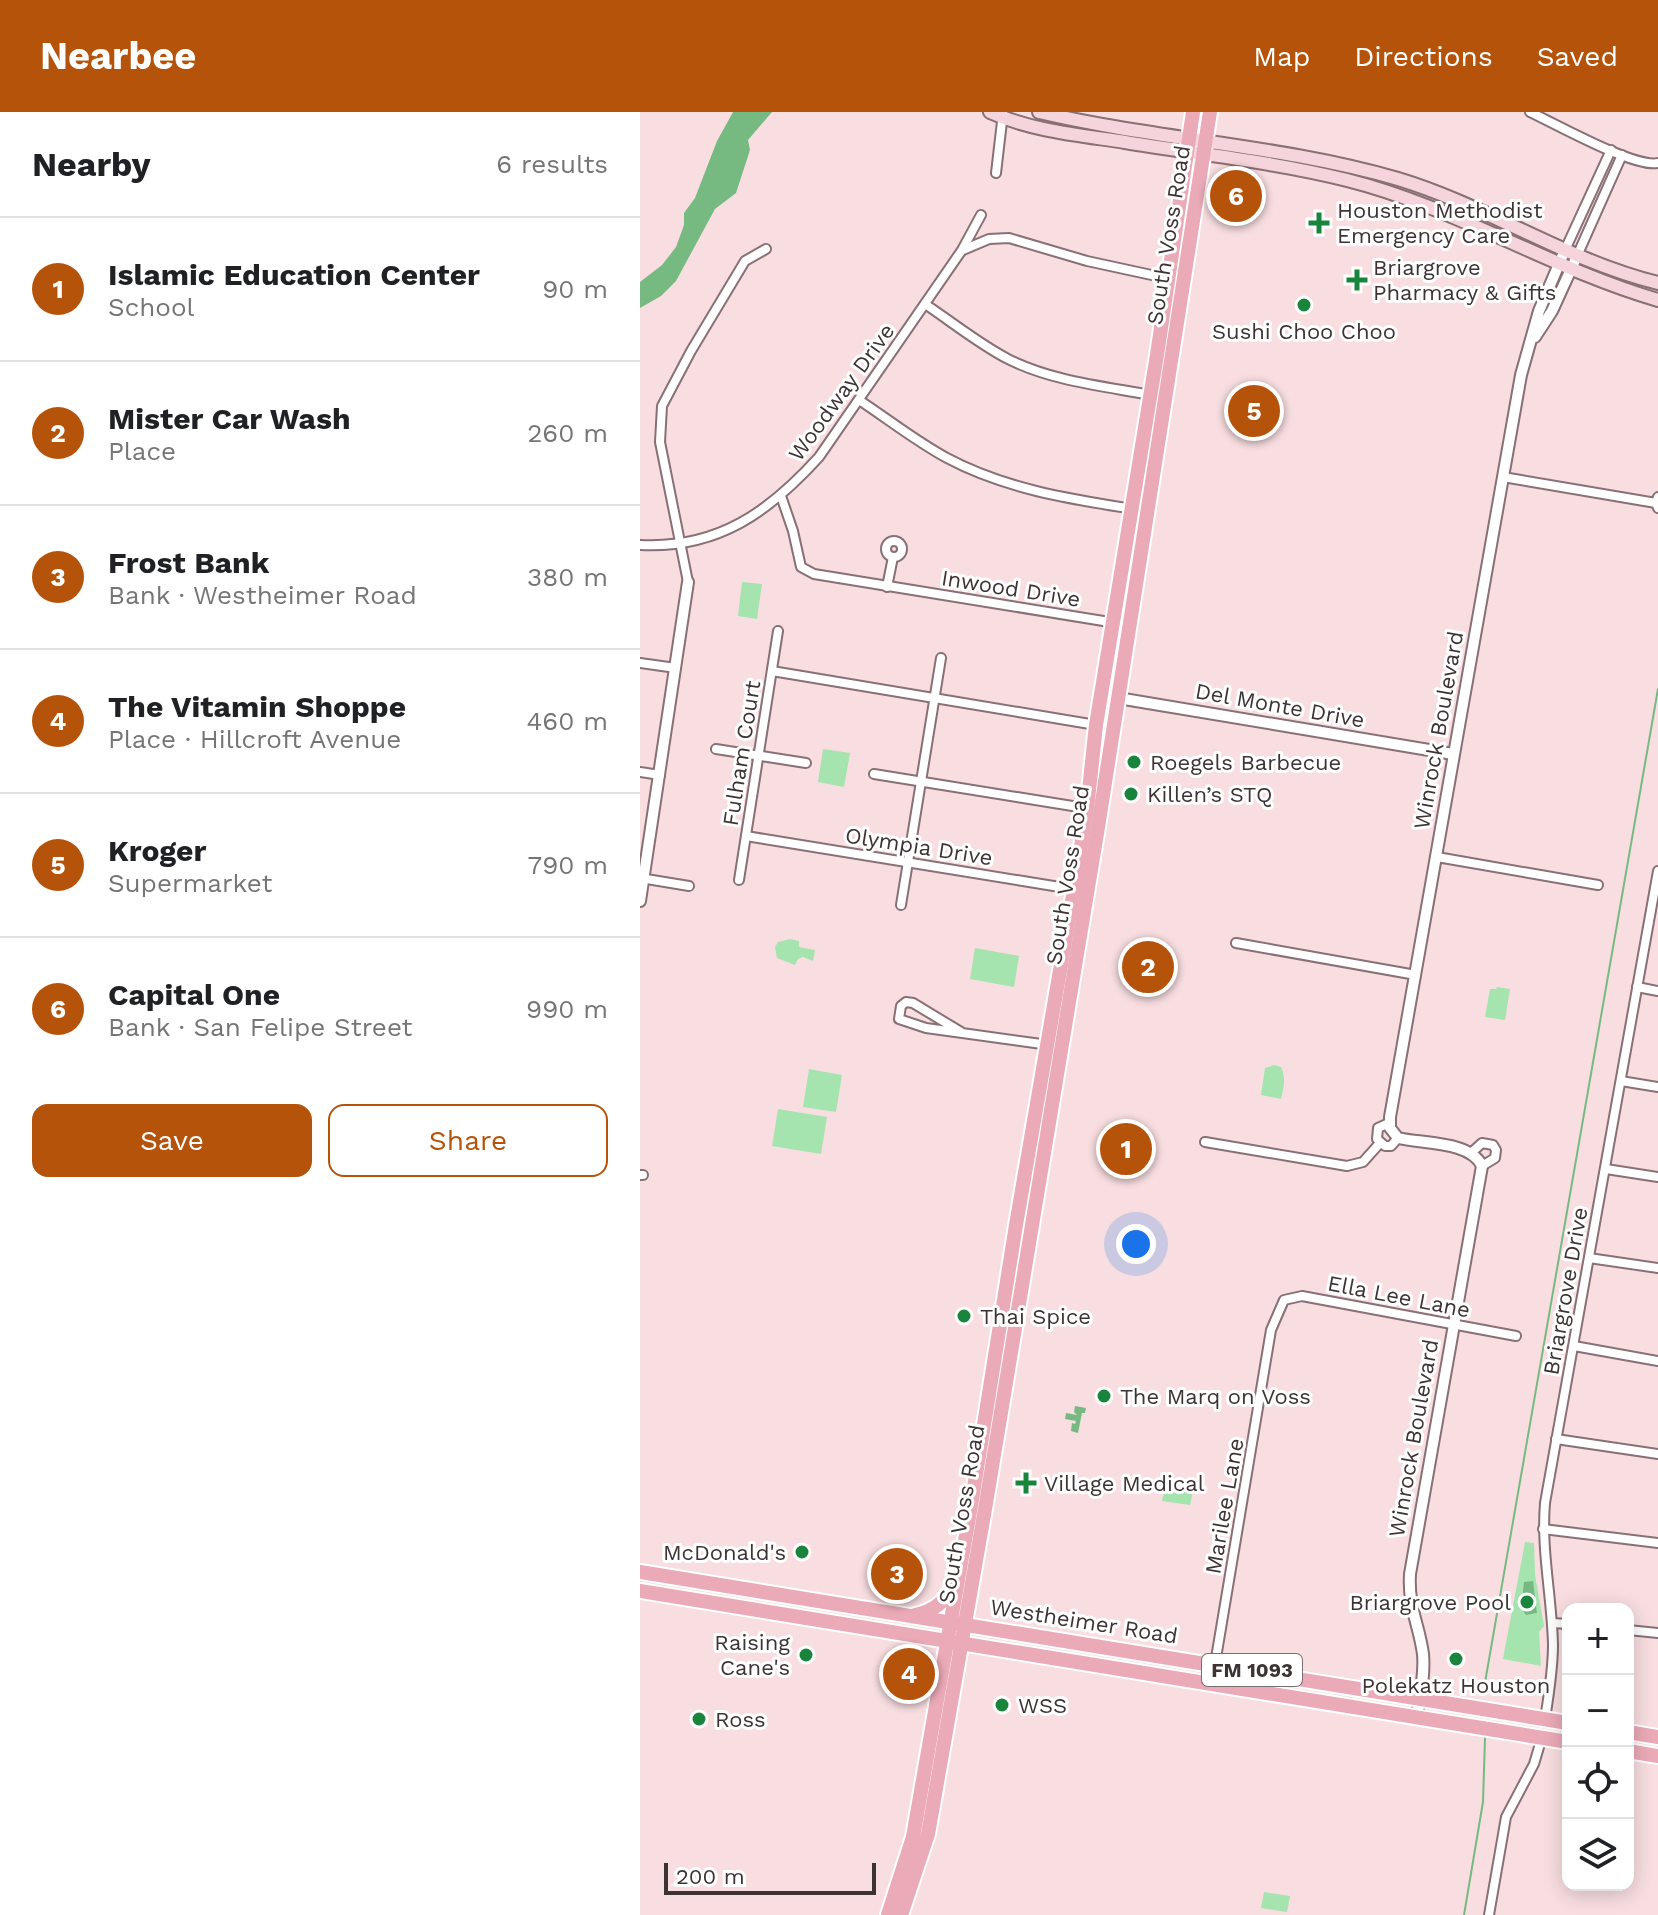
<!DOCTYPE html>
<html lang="en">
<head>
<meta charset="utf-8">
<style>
	:root { --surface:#fff; --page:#f2f2f2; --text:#202124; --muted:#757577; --line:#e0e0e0; --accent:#b45309 }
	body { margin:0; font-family:"Work Sans",sans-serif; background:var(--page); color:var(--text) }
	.controls { position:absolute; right:24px; bottom:24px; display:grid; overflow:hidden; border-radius:16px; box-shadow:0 4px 20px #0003 }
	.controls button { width:72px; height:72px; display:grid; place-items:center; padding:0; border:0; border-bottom:2px solid var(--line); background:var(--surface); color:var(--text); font:40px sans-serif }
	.scale { position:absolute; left:24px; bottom:20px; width:212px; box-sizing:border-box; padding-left:8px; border:4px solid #3d3334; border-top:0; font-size:22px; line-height:28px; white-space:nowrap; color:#3d3334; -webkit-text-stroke:6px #fff; paint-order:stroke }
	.you { position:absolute; left:496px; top:1132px; width:28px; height:28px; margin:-20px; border:6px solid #fff; border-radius:50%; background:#1a73e8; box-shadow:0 0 0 12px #1a73e833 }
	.badge { display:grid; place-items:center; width:52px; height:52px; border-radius:50%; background:var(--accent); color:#fff; font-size:26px; font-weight:700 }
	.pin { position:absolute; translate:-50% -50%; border:4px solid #fff; box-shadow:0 2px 8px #0006 }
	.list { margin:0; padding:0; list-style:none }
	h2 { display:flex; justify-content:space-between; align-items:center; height:104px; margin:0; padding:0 32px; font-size:34px }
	h2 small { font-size:26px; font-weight:400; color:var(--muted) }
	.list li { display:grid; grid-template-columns:52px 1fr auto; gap:24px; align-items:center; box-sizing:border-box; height:144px; padding:0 32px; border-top:2px solid var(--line) }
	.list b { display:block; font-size:30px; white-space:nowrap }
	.list p { margin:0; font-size:26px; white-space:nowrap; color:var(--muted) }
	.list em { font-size:26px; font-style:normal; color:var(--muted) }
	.actions { display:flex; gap:16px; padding:24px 32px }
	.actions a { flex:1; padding:18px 0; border:2px solid var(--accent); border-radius:16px; text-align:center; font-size:28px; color:var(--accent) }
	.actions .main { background:var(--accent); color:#fff }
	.icon { flex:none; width:44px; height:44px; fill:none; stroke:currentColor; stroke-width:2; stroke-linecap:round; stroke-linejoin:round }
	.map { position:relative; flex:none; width:1018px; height:1803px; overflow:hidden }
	header { display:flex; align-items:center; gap:48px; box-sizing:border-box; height:112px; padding:0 40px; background:var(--accent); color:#fff }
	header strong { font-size:38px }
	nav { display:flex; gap:44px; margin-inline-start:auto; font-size:28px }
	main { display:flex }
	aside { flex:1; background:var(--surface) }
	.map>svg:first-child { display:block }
</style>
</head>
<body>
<header>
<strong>Nearbee</strong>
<nav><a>Map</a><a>Directions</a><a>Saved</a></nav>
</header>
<main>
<aside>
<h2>Nearby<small>6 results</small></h2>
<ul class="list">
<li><span class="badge">1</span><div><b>Islamic Education Center</b><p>School</p></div><em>90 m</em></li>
<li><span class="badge">2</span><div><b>Mister Car Wash</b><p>Place</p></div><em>260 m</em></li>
<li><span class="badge">3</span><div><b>Frost Bank</b><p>Bank · Westheimer Road</p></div><em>380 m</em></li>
<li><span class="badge">4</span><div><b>The Vitamin Shoppe</b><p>Place · Hillcroft Avenue</p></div><em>460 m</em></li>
<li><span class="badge">5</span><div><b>Kroger</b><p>Supermarket</p></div><em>790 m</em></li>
<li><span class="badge">6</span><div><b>Capital One</b><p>Bank · San Felipe Street</p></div><em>990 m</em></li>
</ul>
<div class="actions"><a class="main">Save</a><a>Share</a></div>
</aside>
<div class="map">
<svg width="1018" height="1803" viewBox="0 0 1018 1803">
	<rect width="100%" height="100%" fill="#f8dee1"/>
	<g fill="#a5e4ae">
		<polygon points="102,470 122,472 117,507 98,504"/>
		<polygon points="183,637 210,641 204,675 178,670"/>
		<polygon points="150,827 159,829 159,835 175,838 173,849 163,845 158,847 155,853 137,846 135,835 138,830"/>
		<polygon points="335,836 379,844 374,875 330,867"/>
		<polygon points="857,875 870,877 865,908 845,905 850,877 856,877"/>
		<path d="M 634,953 L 641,955 C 646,966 644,975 641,987 L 621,983 L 625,956 Z"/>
		<polygon points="169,957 202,963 196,1000 163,995"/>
		<polygon points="138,997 187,1005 181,1042 132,1034"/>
		<polygon points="525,1375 553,1379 550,1393 522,1389"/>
		<polygon points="885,1430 894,1431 895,1463 904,1514 899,1520 901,1554 863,1547"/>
		<polygon points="624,1780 650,1784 647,1800 621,1796"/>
	</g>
	<g fill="#76ba82">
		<polygon points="93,0 132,0 108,28 110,38 96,81 75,97 36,169 21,184 0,196 0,170 22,153 36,135 44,113 44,101 55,86 77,29"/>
		<polygon points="435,1294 446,1296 445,1301 442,1301 438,1321 431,1319 432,1311 435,1312 436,1309 425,1307 426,1301 437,1303 434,1300"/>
		<polygon points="893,1469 897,1501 886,1503 881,1496 884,1470"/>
	</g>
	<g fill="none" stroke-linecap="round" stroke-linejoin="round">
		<g stroke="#76ba82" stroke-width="2">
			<polyline points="843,1582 1018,577"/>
			<polyline points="824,1803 843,1690 845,1626"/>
		</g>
		<defs>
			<g id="minor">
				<path d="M 890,0 C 916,12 994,56 1018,51"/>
				<polyline points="356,61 363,1"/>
				<polyline points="323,138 349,127 369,126 447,149 530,167"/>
				<polyline points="925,138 971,38"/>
				<polyline points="937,144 982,43"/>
				<path d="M 285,192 C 312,210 339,232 368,247 C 412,269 462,274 511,283"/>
				<path d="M 219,288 C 248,307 277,330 307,346 C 365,377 430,387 493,397"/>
				<polyline points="863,365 1016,391"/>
				<polyline points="141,384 153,419 161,455 174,462 488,513"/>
				<polyline points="1018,385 1016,391 1018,396"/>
				<circle cx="254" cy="437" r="8"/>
				<path d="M 0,433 C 78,437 129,400 179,345 L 322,138 L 341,103"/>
				<polyline points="48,470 20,330 22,294 51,239 105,149 126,137"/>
				<polyline points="247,475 253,445"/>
				<polyline points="0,551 36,556"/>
				<polyline points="132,559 456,613"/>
				<polyline points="76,637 166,651"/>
				<polyline points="0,660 20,663"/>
				<polyline points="234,662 451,697"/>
				<polyline points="106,724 438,778"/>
				<polyline points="797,745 958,773"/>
				<polyline points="0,766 49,774"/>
				<polyline points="99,768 138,519"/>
				<polyline points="261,793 301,546"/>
				<polyline points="596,831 776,863"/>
				<polyline points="997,875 1018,879"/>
				<polyline points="321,920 273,891 266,890 261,894 259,907 286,916 409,933"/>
				<polyline points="981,969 1018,975"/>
				<polyline points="749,1011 738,1016 737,1027 745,1034 751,1034 758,1026"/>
				<polyline points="565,1030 707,1054 723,1050 740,1031"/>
				<polyline points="832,1040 842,1031 853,1033 856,1038 855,1046 842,1054"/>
				<polyline points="966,1057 1018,1065"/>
				<polyline points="0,1063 3,1063"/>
				<polyline points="949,1146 1018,1156"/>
				<polyline points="934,1234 1018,1249"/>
				<polyline points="916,1327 1018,1342"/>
				<polyline points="903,1417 1018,1431"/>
				<polyline points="912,1511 928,1512"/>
				<polyline points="988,1518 1018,1521"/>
				<polyline points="575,1552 631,1218 644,1188 662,1184 876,1224"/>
				<path d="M 905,1607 C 909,1582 913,1558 913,1533 C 912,1485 901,1439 905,1391 L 1018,759"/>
				<polyline points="849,1803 866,1705 894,1652 902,1625"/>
			</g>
			<g id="tertiary">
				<polyline points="895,225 912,199 937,144"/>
				<polyline points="460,583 813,642"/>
				<polyline points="0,789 48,470"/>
				<path d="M 777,1604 C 780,1584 785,1563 783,1542 C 779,1512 768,1496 770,1462 L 842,1054 C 831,1029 783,1032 758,1026 L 750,1016 L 750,1005 L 881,263 L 899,199 L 925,138"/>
			</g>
			<g id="secondary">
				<path d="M 350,0 C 392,19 440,23 485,30 C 559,42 634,50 707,68 C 815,95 911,157 1018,188"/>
				<path d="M 399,0 C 518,28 641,33 758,67 C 848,94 927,149 1018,171"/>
			</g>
			<g id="primary">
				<polyline points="0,1460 928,1611"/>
				<polyline points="0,1479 928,1630"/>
				<path d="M 275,1503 C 294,1499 305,1490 313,1473"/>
				<polyline points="988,1620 1018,1625"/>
				<polyline points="988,1639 1018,1644"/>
				<polyline points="248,1803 273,1725 331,1394 376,1113 436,766 447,697 456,613 517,243 553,0"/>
				<polyline points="261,1803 288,1722 345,1397 458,715 570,0"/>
			</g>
		</defs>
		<use href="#minor" stroke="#887074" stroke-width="12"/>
		<use href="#tertiary" stroke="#887074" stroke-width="14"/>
		<use href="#secondary" stroke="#887074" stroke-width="16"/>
		<use href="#primary" stroke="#fff" stroke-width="18"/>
		<use href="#minor" stroke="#fff" stroke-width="8"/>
		<use href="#tertiary" stroke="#fff" stroke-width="10"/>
		<use href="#secondary" stroke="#f5d5db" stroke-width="12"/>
		<use href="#primary" stroke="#ebaab8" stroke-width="14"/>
	</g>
	<g fill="#19853c" stroke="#fff" stroke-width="3">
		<path d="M675 99h8v8h8v8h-8v8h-8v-8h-8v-8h8z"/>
		<path d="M713 156h8v8h8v8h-8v8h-8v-8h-8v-8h8z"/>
		<circle cx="664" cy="193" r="8"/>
		<circle cx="494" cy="650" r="8"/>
		<circle cx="491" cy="682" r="8"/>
		<circle cx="324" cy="1204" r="8"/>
		<circle cx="464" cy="1284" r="8"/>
		<path d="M382 1359h8v8h8v8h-8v8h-8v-8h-8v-8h8z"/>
		<circle cx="162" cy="1440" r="8"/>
		<circle cx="887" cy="1490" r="8"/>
		<circle cx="166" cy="1543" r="8"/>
		<circle cx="816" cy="1547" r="8"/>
		<circle cx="362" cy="1593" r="8"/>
		<circle cx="59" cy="1607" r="8"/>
	</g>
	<g text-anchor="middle" stroke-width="6" stroke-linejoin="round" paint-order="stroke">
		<rect fill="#fff" stroke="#777071" stroke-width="2" x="562" y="1542" width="100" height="32" rx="6"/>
		<g font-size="20" font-weight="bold" fill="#3d3334">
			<text x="612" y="1565">FM 1093</text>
		</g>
		<g font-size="22" fill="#3d3334" stroke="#fff" text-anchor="start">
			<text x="697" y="106">Houston Methodist<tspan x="697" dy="25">Emergency Care</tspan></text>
			<text x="733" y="163">Briargrove<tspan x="733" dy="25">Pharmacy &amp; Gifts</tspan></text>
			<text x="664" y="227" text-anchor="middle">Sushi Choo Choo</text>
			<text x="510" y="658">Roegels Barbecue</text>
			<text x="507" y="690">Killen’s STQ</text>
			<text x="340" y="1212">Thai Spice</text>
			<text x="480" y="1292">The Marq on Voss</text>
			<text x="404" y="1379">Village Medical</text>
			<text x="146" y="1448" text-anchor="end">McDonald's</text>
			<text x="871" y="1498" text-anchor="end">Briargrove Pool</text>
			<text x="150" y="1538" text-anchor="end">Raising<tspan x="150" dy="25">Cane's</tspan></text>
			<text x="816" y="1581" text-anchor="middle">Polekatz Houston</text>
			<text x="378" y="1601">WSS</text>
			<text x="75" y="1615">Ross</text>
		</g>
		<g font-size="22" fill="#3d3334" stroke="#fff">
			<text transform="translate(528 123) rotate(-81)" y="8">South Voss Road</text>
			<text transform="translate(201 280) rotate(-54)" y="8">Woodway Drive</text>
			<text transform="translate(371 476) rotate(9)" y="8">Inwood Drive</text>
			<text transform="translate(640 593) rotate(10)" y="8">Del Monte Drive</text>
			<text transform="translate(798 618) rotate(-80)" y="8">Winrock Boulevard</text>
			<text transform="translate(101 641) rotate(-81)" y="8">Fulham Court</text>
			<text transform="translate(279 734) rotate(9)" y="8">Olympia Drive</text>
			<text transform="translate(427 763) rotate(-81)" y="8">South Voss Road</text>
			<text transform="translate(925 1179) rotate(-80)" y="8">Briargrove Drive</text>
			<text transform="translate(759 1184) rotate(11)" y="8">Ella Lee Lane</text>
			<text transform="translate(773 1326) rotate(-80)" y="8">Winrock Boulevard</text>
			<text transform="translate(584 1394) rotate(-80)" y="8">Marilee Lane</text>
			<text transform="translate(321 1402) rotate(-80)" y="8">South Voss Road</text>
			<text transform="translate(444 1509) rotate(9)" y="8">Westheimer Road</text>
		</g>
	</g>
</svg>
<div class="controls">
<button>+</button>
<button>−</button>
<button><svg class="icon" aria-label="locate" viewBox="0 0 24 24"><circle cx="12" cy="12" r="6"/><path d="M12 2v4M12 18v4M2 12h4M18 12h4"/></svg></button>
<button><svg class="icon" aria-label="layers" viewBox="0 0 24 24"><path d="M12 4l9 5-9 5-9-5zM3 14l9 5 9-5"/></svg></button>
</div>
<div class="scale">200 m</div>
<div class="you"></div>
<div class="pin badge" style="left:486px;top:1037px">1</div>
<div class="pin badge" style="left:508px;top:855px">2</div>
<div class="pin badge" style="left:257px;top:1462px">3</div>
<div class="pin badge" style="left:269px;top:1562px">4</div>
<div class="pin badge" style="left:614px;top:299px">5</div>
<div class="pin badge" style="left:596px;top:84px">6</div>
</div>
</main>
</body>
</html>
